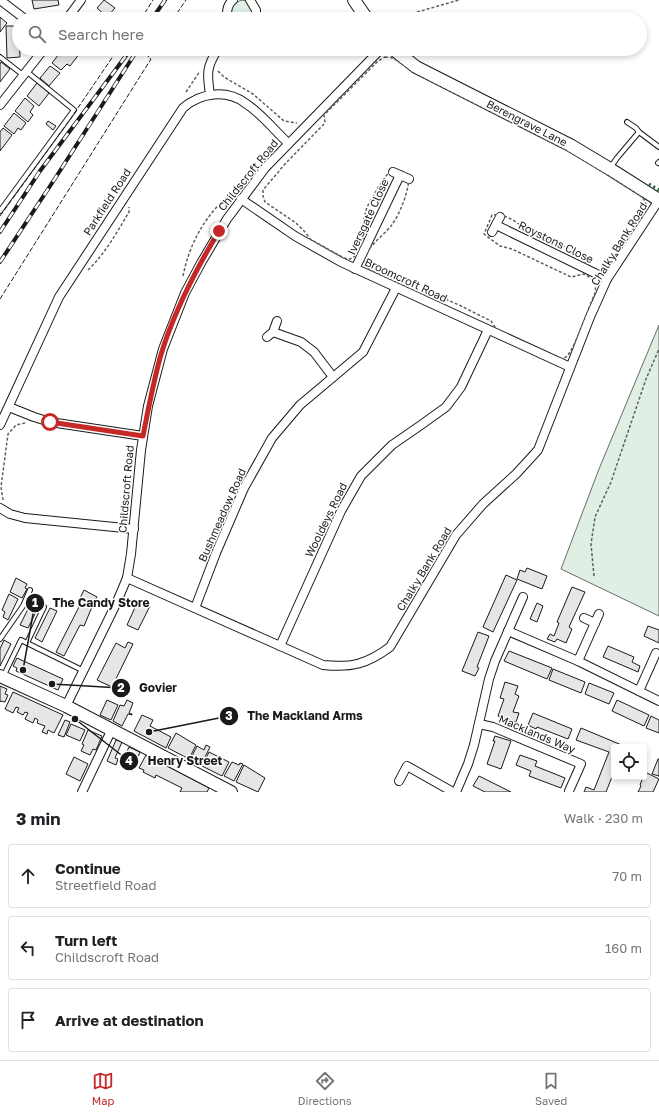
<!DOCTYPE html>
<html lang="en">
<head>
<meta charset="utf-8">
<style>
	:root { --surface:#fff; --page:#f2f2f2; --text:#202124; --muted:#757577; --line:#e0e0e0; --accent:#c62828 }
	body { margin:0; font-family:"Golos Text",sans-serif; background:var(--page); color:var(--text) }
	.controls { position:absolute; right:12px; bottom:12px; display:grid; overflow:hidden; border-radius:4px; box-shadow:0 2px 6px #0003 }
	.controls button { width:36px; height:36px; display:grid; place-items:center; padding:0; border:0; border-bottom:1px solid var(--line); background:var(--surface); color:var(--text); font:20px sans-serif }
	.stop { position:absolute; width:12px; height:12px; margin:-9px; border:3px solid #c62828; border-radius:50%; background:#fff }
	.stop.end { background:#c62828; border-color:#fff; box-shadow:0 1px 4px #0008 }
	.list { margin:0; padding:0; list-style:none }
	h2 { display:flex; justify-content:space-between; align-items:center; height:52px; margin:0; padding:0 16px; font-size:17px }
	h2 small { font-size:13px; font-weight:400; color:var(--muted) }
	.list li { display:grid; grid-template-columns:26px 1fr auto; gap:12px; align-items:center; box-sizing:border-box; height:64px; margin:0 8px 8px; padding:0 8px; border:1px solid var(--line); border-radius:4px }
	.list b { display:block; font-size:15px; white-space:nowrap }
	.list p { margin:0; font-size:13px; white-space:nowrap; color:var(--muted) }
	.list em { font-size:13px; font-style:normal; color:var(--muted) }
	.icon { flex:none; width:22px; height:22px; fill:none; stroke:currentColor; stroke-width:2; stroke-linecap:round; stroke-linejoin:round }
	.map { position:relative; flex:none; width:659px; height:792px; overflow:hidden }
	.search { position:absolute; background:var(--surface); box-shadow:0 2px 6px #0003; left:12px; right:12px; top:12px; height:44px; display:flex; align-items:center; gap:10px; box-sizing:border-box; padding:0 14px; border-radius:22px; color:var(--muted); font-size:15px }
	.sheet { height:268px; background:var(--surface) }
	nav { display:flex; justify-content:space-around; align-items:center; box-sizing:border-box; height:56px; border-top:1px solid var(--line); background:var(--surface); font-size:11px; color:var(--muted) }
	nav a { display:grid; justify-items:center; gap:2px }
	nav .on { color:var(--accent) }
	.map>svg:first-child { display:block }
</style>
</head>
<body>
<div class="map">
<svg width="659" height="792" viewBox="0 0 659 792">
	<rect width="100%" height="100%" fill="#fff"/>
	<g fill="#e0efe3" stroke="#6a6a6a">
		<polygon points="242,0 247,1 253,7 253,19 231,19 230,10 234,3"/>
		<polygon points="659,325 659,616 561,569 599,469"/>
	</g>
	<g fill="#e6e6e6" stroke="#1a1a1a">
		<polygon points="32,0 58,0 59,5 34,9"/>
		<polygon points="104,0 115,8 107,17 97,8"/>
		<polygon points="92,14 97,17 99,14 105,19 89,19"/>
		<polygon points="0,17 7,23 0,32"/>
		<polygon points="6,26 14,26 14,32 19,31 20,57 7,58"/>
		<polygon points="63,49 83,49 70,66 67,64 61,70 52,63"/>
		<polygon points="1,62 10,69 0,82 0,64"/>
		<polygon points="50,66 60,73 49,86 40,78"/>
		<polygon points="37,83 49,93 39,106 27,96"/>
		<polygon points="25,98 34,106 30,112 33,115 28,122 15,111"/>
		<polygon points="14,113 26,123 21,130 18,128 14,134 4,126"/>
		<polygon points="48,121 56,126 53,130 46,124"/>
		<polygon points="3,128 12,135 0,151 0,132"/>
		<polygon points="527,568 547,576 542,589 517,579 520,570 525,572"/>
		<polygon points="506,575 517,580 493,632 483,627"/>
		<polygon points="16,578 27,584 25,588 27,589 22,598 10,592"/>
		<polygon points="572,587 585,592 569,627 572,629 566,643 557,639 555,642 547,639 550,634 554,636 559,623 557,622"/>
		<polygon points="84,590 97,597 94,601 96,602 94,608 92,607 84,626 80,625 64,656 56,652 82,601 79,600"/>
		<polygon points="9,594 18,599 8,620 3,617 5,612 2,610"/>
		<polygon points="33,599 41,602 28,628 20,625"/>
		<polygon points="137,603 142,606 144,603 150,606 138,630 127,625"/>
		<polygon points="537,603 543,606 537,622 530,619"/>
		<polygon points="50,608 57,611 42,642 35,638"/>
		<polygon points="648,626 659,630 659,643 644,636"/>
		<polygon points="478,632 489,636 477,667 479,668 475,676 462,671"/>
		<polygon points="4,640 11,644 0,666 0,649"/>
		<polygon points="128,642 133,644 112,687 97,680 116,643 125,648"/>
		<polygon points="608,646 634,657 632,662 640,666 638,672 603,657"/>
		<polygon points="509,651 552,668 547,679 504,661"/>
		<polygon points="17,658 63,679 58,690 16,671 17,668 13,666"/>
		<polygon points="553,669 585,682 581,693 549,680"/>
		<polygon points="505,682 518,686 515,694 519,696 513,712 519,713 516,722 498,716 504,699 500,698"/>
		<polygon points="589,683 614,693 609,704 585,694"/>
		<polygon points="0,686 7,689 5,694 8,695 5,702 1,701 0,702"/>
		<polygon points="13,692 63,715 54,733 48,730 47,734 42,732 45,726 37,723 38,720 35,718 33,723 25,719 28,713 25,712 23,715 17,712 19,708 16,707 13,713 5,709"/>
		<polygon points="107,700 118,705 111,720 100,715"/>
		<polygon points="127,700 133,703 129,713 132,714 132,715 128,714 122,726 113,721 120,705 124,706"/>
		<polygon points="617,700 649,715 644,726 612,711"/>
		<polygon points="533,713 572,729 568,739 537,727 536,729 528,725"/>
		<polygon points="142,715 153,720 150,726 171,737 166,748 134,731"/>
		<polygon points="651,716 659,720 659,733 646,728"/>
		<polygon points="65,720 70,722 64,737 58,735"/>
		<polygon points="71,724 85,730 80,741 66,735"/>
		<polygon points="581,728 624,746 614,747 614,772 606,792 584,792 586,787 594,790 609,752 576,740"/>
		<polygon points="88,730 102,736 96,750 93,749 90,755 81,751 84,745 82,744"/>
		<polygon points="176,733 196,745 189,759 168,748"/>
		<polygon points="495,736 511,741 501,769 487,764 495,741 493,741"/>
		<polygon points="116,740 122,742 115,758 118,759 116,765 107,761"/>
		<polygon points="206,745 210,747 201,765 190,760 197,746 204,750"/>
		<polygon points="129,747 140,752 132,771 120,766"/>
		<polygon points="209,752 229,762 222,776 202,766"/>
		<polygon points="146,755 209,788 207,792 180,792 182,788 156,775 155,778 143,772 144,770 139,768"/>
		<polygon points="520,755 537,761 535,766 565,778 561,788 529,776 531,771 516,765"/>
		<polygon points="74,757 88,764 80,781 66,774"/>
		<polygon points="658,759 659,759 659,776 652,774"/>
		<polygon points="232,762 239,765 240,763 243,764 234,781 224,776"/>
		<polygon points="244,765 265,778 258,792 236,782"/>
		<polygon points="645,772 659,779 653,792 638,792 641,786 640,785"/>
		<polygon points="479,776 511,792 485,792 473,786"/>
	</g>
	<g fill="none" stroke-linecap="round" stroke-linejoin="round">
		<defs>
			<g id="lane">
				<polyline points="0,57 23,75"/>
				<polyline points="627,122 636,128 639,132"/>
				<polyline points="658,163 659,162"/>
				<polyline points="610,168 617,158 639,132 659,147"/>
				<polyline points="0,211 74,110 26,71"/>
				<polyline points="0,639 23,606 30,590"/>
				<polyline points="27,643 84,671"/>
				<polyline points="3,677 21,640 27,643 44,607"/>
			</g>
			<g id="street">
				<polyline points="0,0 25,19"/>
				<polyline points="250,0 256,10 256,19"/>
				<polyline points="67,19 81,0"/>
				<path d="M 228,19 C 226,11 227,5 233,0"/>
				<path d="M 210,95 C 207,74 206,67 218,49"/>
				<polyline points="0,105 44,49"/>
				<polyline points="393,172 409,179"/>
				<polyline points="241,199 295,236 341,262 570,367"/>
				<polyline points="496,225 607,279"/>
				<polyline points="492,232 500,217"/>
				<polyline points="355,269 400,175"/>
				<polyline points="273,332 301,342 314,352 333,377"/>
				<polyline points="267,337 273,332 277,321"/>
				<polyline points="9,407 34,417 50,422 143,436"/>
				<path d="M 0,425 L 59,297 L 183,108 C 200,93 226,89 245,103 C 261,113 274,130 288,143"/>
				<polyline points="0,508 10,514 25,518 134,529"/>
				<path d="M 127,578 L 323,665 C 352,668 367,664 390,647 L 456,535 L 483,504 L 516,474 L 538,450 L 590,317 L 607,279 L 659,200"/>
				<polyline points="195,608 216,553 244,488 272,438 300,405 363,352 396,288"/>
				<polyline points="584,618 595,623"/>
				<polyline points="508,631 578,661 659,701"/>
				<polyline points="280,646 341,511 361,476 392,445 421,425 446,407 461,387 488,330"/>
				<polyline points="578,661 599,614"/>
				<polyline points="639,691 656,653"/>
				<polyline points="66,706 116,604 127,578 131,554 141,450 148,406 163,349 185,293 201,263 227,219 265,168 381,49"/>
				<polyline points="479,724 493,727 581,764 569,791"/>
				<polyline points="399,781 407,766 453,792"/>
				<polyline points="82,792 112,729"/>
				<polyline points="456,792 468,764 474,745 489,679 495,661 523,597"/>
			</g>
			<g id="secondary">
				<polyline points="354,0 367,19"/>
				<polyline points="393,49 416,67 570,145 610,169 659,200"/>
				<polyline points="0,676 66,706 231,792"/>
			</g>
		</defs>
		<use href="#lane" stroke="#1a1a1a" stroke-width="6"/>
		<use href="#street" stroke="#1a1a1a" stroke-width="10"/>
		<use href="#secondary" stroke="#1a1a1a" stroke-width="14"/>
		<g stroke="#5f5f5f" stroke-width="1.5" stroke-dasharray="3 2" stroke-linecap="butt">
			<polyline points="393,19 459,0"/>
			<path d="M 385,57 L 393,58 L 414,72 L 438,85 L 574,154 L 638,194 C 644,198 648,203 645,211 L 609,265 L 603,270 L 594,270 L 587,266 L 581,254 L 522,227 C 515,220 502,213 492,215 L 484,234 L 500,246 L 512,249 L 571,277 L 584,274 C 592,278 597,284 595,293 C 590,304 574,350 567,356 C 564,359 559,359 555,358 L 497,330 L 491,321 L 459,305 L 434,294 L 423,295 L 372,271 C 349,259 384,236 391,226 C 400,214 407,195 409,180 L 389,172 L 379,186 L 367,207 L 364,218 L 363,242 L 357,255 L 350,259 L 344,258 L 310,239 L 306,233 L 296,223 L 265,202 L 263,196 L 263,190 L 285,164 L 325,123 L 324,115 L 378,61 Z"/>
			<polyline points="218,71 224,77 253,94 284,121 297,123"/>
			<polyline points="186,92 200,71"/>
			<path d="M 88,270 C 105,254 117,232 129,212 L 129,207"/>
			<path d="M 183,276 C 188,251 198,229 215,209 C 221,202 225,197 234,195"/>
			<polyline points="3,500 1,487 8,434 16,425 25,423"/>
			<polyline points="594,576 591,544 595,517 611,482 646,379 659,349"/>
		</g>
		<use href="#lane" stroke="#fff" stroke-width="4"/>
		<use href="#street" stroke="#fff" stroke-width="8"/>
		<use href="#secondary" stroke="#fff" stroke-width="12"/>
		<defs>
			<g id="rail">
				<polyline points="152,19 165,0"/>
				<polyline points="0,232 40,171 131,49"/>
				<polyline points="0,262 56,177 138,49"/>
			</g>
		</defs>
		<use href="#rail" stroke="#1a1a1a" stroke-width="4"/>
		<use href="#rail" stroke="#fff" stroke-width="2.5" stroke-dasharray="8" stroke-linecap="butt"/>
		<polyline stroke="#2b5a34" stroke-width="3" stroke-dasharray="2 3" stroke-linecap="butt" points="649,184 659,190"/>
		<g stroke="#1a1a1a" stroke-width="1" stroke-dasharray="5 2" stroke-linecap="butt">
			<polyline points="141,19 153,0"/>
			<polyline points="173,19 186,0"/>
			<polyline points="0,216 69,121 118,49 122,52 123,49"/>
			<polyline points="0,299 151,59 148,57 153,49"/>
		</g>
	</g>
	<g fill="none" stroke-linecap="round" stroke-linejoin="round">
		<path stroke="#c62828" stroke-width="5" d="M 50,422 L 143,436 C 148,410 153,384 160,358 C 173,313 195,271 219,231"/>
	</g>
	<g text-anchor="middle" stroke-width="3" stroke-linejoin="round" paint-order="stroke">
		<g font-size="11" fill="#1a1a1a" stroke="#fff">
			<text transform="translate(527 123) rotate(27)" y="4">Berengrave Lane</text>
			<text transform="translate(248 175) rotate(-51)" y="4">Childscroft Road</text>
			<text transform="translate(107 202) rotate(-57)" y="4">Parkfield Road</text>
			<text transform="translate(368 217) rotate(-65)" y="4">Iversgate Close</text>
			<text transform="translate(556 242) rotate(26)" y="4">Roystons Close</text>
			<text transform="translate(619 244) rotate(-58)" y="4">Chalky Bank Road</text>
			<text transform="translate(406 280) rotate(25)" y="4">Broomcroft Road</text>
			<text transform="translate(126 489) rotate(-85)" y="4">Childscroft Road</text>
			<text transform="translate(222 515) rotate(-66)" y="4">Bushmeadow Road</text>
			<text transform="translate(326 520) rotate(-64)" y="4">Wooldeys Road</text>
			<text transform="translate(424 569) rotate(-59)" y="4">Chalky Bank Road</text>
			<text transform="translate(537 734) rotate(23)" y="4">Macklands Way</text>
		</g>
	</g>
	<path fill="none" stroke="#1a1a1a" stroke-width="1.5" d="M23 670L35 603M52 684L121 688M149 732L229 716M75 719L129 761"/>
	<g fill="#1a1a1a" stroke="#fff" stroke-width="1.5">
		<circle cx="23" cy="670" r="4"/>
		<circle cx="52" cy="684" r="4"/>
		<circle cx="149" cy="732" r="4"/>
		<circle cx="75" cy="719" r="4"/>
		<circle cx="35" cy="603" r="10"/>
		<circle cx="121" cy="688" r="10"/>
		<circle cx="229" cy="716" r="10"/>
		<circle cx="129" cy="761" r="10"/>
	</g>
	<g font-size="12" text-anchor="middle" font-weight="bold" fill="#fff">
		<text x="35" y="607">1</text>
		<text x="121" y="692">2</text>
		<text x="229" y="720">3</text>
		<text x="129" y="765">4</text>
	</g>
	<g font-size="12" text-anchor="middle" font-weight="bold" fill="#1a1a1a" stroke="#fff" stroke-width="3" stroke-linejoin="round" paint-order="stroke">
		<text x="101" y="607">The Candy Store</text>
		<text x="158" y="692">Govier</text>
		<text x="305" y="720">The Mackland Arms</text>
		<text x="185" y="765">Henry Street</text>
	</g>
</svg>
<div class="controls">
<button><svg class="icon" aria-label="locate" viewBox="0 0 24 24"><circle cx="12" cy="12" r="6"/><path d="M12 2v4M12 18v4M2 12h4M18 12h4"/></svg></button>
</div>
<div class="stop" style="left:50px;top:422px"></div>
<div class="stop end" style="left:219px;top:231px"></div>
<div class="search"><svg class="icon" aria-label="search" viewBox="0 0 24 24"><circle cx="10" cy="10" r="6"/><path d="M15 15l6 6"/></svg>Search here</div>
</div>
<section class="sheet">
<h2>3 min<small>Walk · 230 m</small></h2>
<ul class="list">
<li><svg class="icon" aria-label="ahead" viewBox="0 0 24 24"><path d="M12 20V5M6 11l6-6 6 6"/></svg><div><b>Continue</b><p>Streetfield Road</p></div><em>70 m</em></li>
<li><svg class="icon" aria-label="left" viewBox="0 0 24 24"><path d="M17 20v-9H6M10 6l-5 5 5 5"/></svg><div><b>Turn left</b><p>Childscroft Road</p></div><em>160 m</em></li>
<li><svg class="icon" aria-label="arrive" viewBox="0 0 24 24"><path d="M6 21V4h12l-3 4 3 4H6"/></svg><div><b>Arrive at destination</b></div></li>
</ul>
</section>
<nav>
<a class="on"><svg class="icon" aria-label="map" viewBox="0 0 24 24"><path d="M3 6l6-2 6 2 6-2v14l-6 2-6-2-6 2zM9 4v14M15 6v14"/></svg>Map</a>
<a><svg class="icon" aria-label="directions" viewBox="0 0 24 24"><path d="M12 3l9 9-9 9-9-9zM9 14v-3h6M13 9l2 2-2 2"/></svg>Directions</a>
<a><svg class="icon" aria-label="saved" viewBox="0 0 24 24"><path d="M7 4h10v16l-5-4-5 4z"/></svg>Saved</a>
</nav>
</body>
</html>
